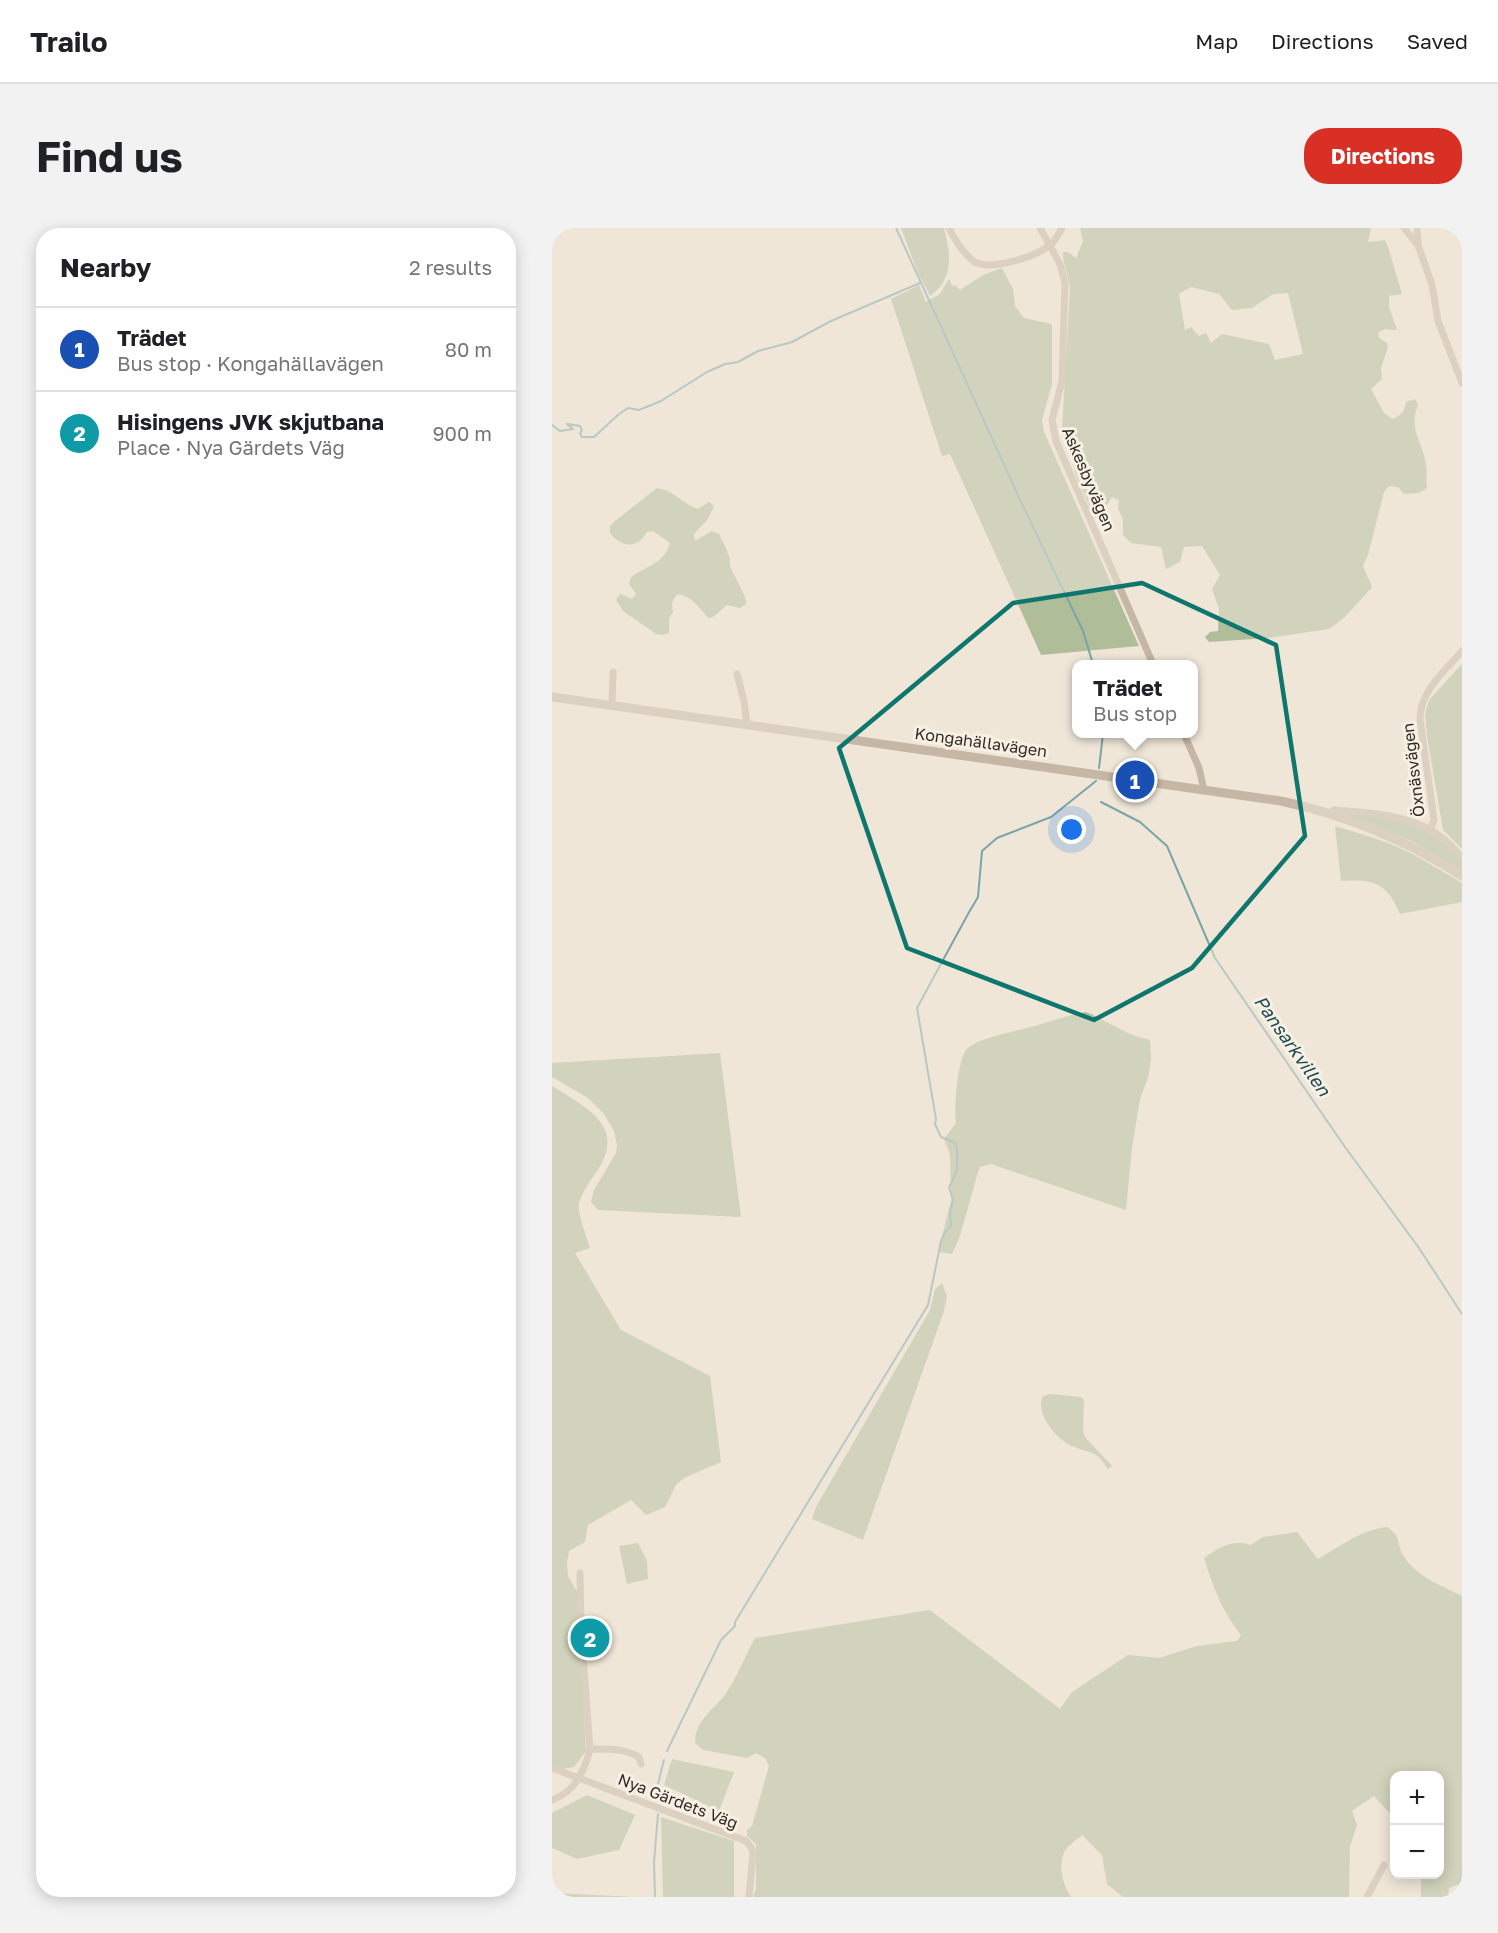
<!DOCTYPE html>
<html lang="en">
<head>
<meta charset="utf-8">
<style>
	:root { --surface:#fff; --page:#f2f2f2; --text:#202124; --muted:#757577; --line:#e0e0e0; --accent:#d93025 }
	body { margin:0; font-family:"Golos Text",sans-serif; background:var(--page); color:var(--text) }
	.controls { position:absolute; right:18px; bottom:18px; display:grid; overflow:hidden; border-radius:12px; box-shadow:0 3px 15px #0003 }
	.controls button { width:54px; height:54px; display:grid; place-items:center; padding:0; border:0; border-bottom:2px solid var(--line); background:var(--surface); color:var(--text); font:30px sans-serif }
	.you { position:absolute; left:520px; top:602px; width:21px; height:21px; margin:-15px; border:4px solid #fff; border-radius:50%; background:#1a73e8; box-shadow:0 0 0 9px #1a73e833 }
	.badge { display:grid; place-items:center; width:39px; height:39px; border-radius:50%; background:var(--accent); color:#fff; font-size:20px; font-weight:700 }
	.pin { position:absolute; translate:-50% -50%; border:3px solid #fff; box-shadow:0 2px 6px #0006 }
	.popup { position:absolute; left:520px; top:432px; width:126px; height:78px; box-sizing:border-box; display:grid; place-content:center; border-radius:12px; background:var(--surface); filter:drop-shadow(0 2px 4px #0005); font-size:20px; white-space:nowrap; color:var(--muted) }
	.popup b { font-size:22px; color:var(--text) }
	.popup::after { content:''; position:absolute; left:50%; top:100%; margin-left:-12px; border:12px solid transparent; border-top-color:var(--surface) }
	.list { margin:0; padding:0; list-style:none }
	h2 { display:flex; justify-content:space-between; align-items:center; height:78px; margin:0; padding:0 24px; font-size:26px }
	h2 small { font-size:20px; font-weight:400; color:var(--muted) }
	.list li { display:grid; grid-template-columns:39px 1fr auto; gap:18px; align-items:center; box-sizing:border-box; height:84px; padding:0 24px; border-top:2px solid var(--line) }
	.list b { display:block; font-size:22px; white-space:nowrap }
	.list p { margin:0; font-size:20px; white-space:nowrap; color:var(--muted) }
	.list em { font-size:20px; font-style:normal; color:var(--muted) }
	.map { position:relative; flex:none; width:910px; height:1669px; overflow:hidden; border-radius:24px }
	header { display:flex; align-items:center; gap:36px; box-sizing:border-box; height:84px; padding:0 30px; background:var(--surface); border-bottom:2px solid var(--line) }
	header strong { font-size:28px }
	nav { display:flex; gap:33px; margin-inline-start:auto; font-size:21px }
	.intro { display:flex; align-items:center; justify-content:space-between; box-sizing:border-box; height:144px; padding:0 36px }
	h1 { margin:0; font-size:42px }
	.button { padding:15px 27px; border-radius:24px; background:var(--accent); color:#fff; font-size:21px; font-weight:700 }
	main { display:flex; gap:36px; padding:0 36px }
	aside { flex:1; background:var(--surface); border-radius:24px; box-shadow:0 3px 15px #0003 }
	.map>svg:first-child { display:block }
</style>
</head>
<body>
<header>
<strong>Trailo</strong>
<nav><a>Map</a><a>Directions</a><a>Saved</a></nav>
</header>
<div class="intro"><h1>Find us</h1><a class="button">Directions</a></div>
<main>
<aside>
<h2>Nearby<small>2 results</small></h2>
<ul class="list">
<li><span class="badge" style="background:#1a4fb4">1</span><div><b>Trädet</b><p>Bus stop · Kongahällavägen</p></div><em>80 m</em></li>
<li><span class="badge" style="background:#0f9aa8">2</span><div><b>Hisingens JVK skjutbana</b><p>Place · Nya Gärdets Väg</p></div><em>900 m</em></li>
</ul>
</aside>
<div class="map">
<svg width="910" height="1669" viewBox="0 0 910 1669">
	<rect width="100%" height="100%" fill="#efe6d8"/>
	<g fill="#afbd99" fill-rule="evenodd">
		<path d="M 349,0 L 392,0 C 399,26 402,51 378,68 L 366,45 Z"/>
		<path d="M 528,0 L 819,0 L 816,14 L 833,12 L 837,22 L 850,66 L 837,68 L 837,79 L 845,102 L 833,101 L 826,105 L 827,110 L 835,115 L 836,119 L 829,140 L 830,151 L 819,161 L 832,185 L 841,191 C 849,188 853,183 854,174 L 863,171 L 866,177 C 856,202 870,212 874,236 C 875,244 874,252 875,260 L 867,265 L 852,266 L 846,259 L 837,258 L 832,264 L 816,327 L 811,338 L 820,359 L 793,389 L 777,401 L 716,410 L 657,414 L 653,409 L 658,404 L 666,403 L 667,381 L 660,361 L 668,347 L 650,318 L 632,319 L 628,334 L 614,341 L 609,319 L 579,315 L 571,307 L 571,291 L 566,281 L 567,272 L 560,269 L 553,280 L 540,284 L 523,245 L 520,227 L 510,202 L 518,60 C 517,50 510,32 511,24 L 516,24 L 524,30 L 531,13 ZM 639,59 L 667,66 L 680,82 L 700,80 L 721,66 L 736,65 L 751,126 L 723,132 L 717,116 L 670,106 L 659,115 L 654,105 L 647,108 L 639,99 L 633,102 L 627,66 Z"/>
		<polygon points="450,40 461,61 463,78 472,90 500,96 500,156 490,192 492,204 587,418 489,427 398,226 390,228 339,71 367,57 374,74 388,66 397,51 400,58 403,57 408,62 431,47"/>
		<path d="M 105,260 C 121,262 131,276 146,281 L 157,274 L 162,278 L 156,291 L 142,306 L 143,313 L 160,303 L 167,306 L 173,318 L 178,331 L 178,338 L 193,369 L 194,376 L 188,380 L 175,377 L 161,389 L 156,390 C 148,380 139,368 126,366 C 120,371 119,376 121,384 L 117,390 L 117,405 L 111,407 L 104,406 L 71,383 L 64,372 L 68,366 L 80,371 L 84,366 L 77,356 L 79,349 C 93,339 113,335 118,315 L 101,303 L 95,304 C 85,321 70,320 58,305 L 58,298 L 63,293 Z"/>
		<polygon points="910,436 910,621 891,602 875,508 873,486 877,472"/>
		<path d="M 794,584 C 843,591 875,593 910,633 L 910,643 L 859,613 L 796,588 Z"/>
		<path d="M 783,598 C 802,604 822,609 841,617 C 865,627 888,642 910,655 L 910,674 L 848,686 C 835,655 822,651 789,653 Z"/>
		<path d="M 534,784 C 556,793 575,808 598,812 L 599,832 L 596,850 L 588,871 L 580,919 L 574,982 L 439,936 L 428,939 L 426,944 L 408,1008 L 400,1026 L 386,1024 L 399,973 L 398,926 L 392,911 L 404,895 C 402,881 405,827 417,819 C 429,810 456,805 471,801 C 492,796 512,788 534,784 Z"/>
		<polygon points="168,825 189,989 46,982 39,974 42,962 64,925 65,917 62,903 52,886 36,870 0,849 0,835"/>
		<path d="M 0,858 C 30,877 73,896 48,938 C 41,950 31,961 27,975 C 25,984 35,1010 38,1020 L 23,1025 L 69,1102 L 158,1148 L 169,1234 L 132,1250 L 124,1257 L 113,1279 L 94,1287 L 79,1272 L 36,1297 L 33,1314 L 17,1323 L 15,1335 L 16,1348 L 28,1369 L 25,1409 L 30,1445 L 34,1523 L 22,1539 L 0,1543 Z"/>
		<polygon points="390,1055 395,1068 392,1083 311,1312 260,1291 264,1279 378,1082 383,1061"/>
		<path d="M 498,1166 L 529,1169 L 532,1172 L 531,1202 L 533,1209 L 560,1238 L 556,1241 C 553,1237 550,1233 547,1229 C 539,1222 525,1222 516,1216 C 502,1208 483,1184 491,1168 Z"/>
		<path d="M 835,1299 C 850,1309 844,1314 851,1327 C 863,1348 890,1358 910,1368 L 910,1655 L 897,1660 L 896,1669 L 869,1669 L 869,1647 L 888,1646 L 888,1548 L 842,1548 L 842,1590 L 822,1568 L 800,1583 L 805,1597 L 798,1619 L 797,1669 L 571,1669 L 555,1656 L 550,1627 L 530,1607 C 524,1612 514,1619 512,1625 C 506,1640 511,1657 519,1669 L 201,1669 L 204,1661 L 204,1616 L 195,1608 L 195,1602 L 200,1598 L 217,1538 L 213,1530 L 204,1525 L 195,1530 L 151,1522 L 143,1515 C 143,1493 159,1484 172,1468 C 183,1454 194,1426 203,1410 L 378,1382 L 508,1481 L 520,1464 L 576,1427 L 607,1430 L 645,1418 L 685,1413 L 689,1407 C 669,1381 662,1361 652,1330 C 668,1319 679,1311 699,1317 L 711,1309 L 745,1304 L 766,1331 C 786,1319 811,1301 835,1299 Z"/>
		<polygon points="86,1315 95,1333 96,1351 75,1356 67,1318"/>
		<polygon points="120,1531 182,1544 167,1583 112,1557"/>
		<polygon points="35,1567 83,1587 67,1622 25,1631 0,1620 0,1585"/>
		<polygon points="109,1589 182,1613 182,1669 111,1669"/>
		<polygon points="0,1665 83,1669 0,1669"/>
	</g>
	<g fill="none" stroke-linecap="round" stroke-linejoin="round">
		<g stroke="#79a5aa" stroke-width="2">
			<polyline points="344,0 470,276 531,403 541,436"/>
			<polyline points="0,197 8,203 21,201 15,196 28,198 30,202 28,205 30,209 42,209 67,186 76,180 87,182 109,173 155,144 173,136 186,134 206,123 240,114 279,93 368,55"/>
			<polyline points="547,540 551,506"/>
			<polyline points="549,574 588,594 615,618 663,730 793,919 867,1020 910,1086"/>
			<path d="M 115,1523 L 169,1412 L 183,1398 L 183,1394 L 376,1077 L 389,1013 L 393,1004 L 399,998 L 398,984 L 401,972 L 397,959 C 407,944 406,931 404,915 L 389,909 L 383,896 L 384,891 L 365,780 L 416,686 L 426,669 L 430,623 L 445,610 L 499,589 L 544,553"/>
			<polyline points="105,1560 112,1532"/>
			<polyline points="103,1669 102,1634 106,1586"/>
		</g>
		<g stroke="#c6b6a5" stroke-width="7">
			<path d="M 397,0 C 403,12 412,27 423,34 C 439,43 487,28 499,16 C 504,12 507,5 510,0"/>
			<polyline points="488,0 508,36 513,55 510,153 500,192 504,213 601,436"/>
			<polyline points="852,0 866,17"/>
			<polyline points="865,0 866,17 880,57 886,93 910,155"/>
			<polyline points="185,446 192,473 195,497"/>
			<polyline points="60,477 61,444"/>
			<polyline points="632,506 647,540 652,562"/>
			<path d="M 779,585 L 782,582 C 831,586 878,587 910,630"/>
			<path d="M 879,600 L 882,592 L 868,491 C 868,463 893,443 910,423"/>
			<path d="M 38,1521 C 55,1521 71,1520 87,1529 L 89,1536"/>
			<polyline points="0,1540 194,1613 199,1619 201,1625 197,1669"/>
			<path d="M 0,1572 C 23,1564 32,1544 38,1521 L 29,1400 L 28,1345"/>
			<polyline points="815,1669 832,1637"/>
		</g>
		<path stroke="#c6b6a5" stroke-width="9" d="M 0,469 L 729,573 C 794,587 854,612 910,648"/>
	</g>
	<path d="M0 0H910V1669H0ZM 590,355 L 724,417 L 753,608 L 640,740 L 542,792 L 355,720 L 287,520 L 461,375 Z" fill="#efe6d8" fill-opacity=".55" fill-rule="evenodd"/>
	<path fill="none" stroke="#0f766e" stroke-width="4.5" stroke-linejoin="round" d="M 590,355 L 724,417 L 753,608 L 640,740 L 542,792 L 355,720 L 287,520 L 461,375 Z"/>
	<g text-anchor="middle" stroke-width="6" stroke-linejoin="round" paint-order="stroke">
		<g font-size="16" fill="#332b26" stroke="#f7f0e4">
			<text transform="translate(537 251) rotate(67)" y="6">Askesbyvägen</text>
			<text transform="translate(429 514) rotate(8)" y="6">Kongahällavägen</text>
			<text transform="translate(861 542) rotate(-97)" y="6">Öxnäsvägen</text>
			<text transform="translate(126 1573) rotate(21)" y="6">Nya Gärdets Väg</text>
		</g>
		<g font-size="18" font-style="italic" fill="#1e4b51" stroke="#f7f0e4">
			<text transform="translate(740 818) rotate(55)" y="6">Pansarkvillen</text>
		</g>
	</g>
</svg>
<div class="controls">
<button>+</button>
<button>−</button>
</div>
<div class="you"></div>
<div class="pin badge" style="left:583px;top:552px;background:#1a4fb4">1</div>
<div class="popup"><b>Trädet</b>Bus stop</div>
<div class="pin badge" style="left:38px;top:1410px;background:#0f9aa8">2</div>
</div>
</main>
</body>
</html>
